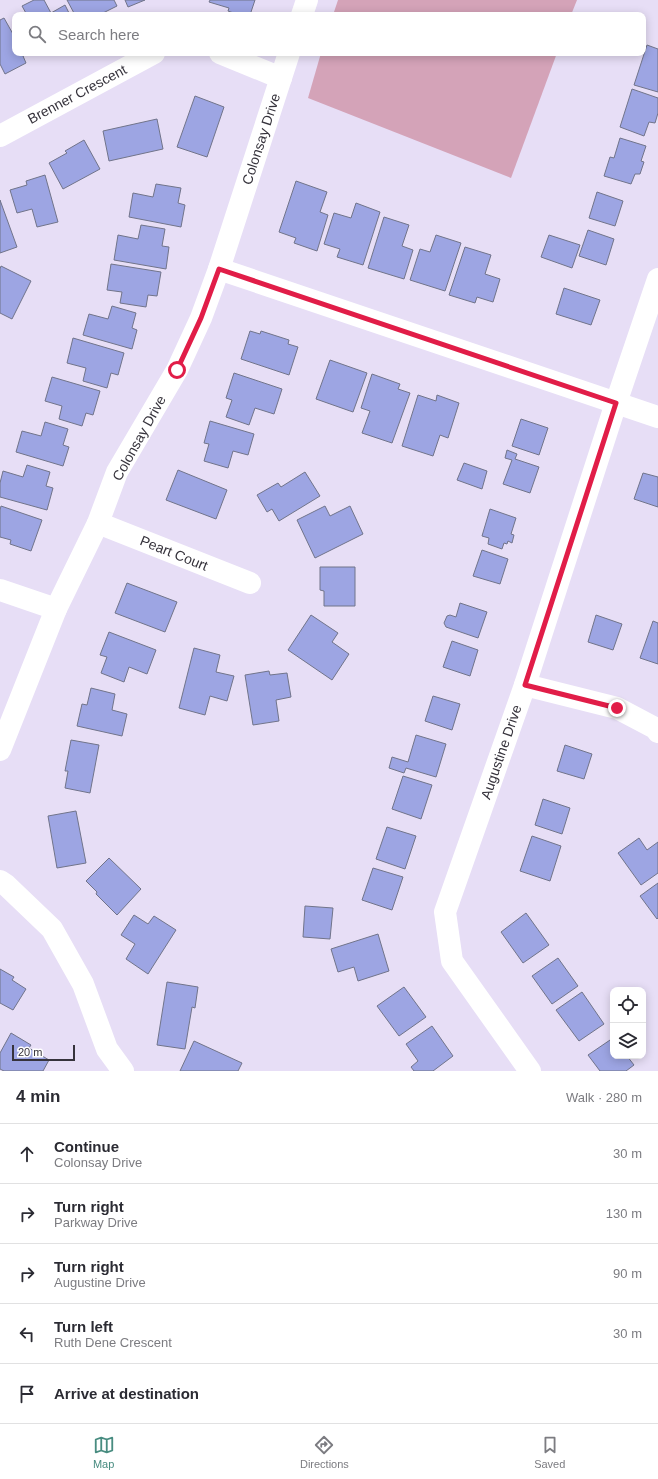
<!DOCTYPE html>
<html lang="en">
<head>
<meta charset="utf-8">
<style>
	:root { --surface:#fff; --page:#f7f7f7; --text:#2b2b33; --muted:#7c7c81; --line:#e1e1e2; --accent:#488c80 }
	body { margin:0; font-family:Helvetica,sans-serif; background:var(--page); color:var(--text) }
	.controls { position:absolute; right:12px; bottom:12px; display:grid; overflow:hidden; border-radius:8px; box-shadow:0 2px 10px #0003 }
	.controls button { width:36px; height:36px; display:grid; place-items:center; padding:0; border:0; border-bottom:1px solid var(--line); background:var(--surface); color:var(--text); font:20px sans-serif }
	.scale { position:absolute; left:12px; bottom:10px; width:63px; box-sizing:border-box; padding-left:4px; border:2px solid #36333c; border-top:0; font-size:11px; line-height:14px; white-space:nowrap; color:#36333c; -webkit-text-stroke:3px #fff; paint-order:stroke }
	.stop { position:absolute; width:12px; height:12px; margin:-9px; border:3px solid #e11d48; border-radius:50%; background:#fff }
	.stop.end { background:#e11d48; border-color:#fff; box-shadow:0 1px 4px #0008 }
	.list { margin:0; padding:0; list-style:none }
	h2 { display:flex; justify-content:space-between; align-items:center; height:52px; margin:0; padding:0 16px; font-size:17px }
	h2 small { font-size:13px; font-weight:400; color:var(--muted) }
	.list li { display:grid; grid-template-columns:26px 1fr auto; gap:12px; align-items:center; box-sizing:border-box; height:60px; padding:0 16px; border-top:1px solid var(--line) }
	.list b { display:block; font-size:15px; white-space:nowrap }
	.list p { margin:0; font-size:13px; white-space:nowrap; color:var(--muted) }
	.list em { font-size:13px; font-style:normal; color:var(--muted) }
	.icon { flex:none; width:22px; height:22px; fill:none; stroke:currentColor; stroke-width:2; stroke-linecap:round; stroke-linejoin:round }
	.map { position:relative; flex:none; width:658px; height:1071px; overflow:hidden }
	.search { position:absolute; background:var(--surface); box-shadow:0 2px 10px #0003; left:12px; right:12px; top:12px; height:44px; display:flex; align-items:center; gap:10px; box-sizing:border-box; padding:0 14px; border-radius:8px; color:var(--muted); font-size:15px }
	.sheet { height:352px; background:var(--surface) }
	nav { display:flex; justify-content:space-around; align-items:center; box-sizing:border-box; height:56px; border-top:1px solid var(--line); background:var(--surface); font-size:11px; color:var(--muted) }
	nav a { display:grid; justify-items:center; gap:2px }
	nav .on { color:var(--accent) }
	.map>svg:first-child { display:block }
</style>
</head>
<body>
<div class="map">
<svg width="658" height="1071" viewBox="0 0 658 1071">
	<rect width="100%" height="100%" fill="#e7def6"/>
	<g fill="#d4a3b8">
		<polygon points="338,0 577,0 571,15 333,15"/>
		<polygon points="321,53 557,53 511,178 308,98"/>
	</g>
	<g fill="#9da5e3" stroke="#71748a">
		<polygon points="34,0 44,0 51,13 65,5 70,15 27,15 22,6"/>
		<polygon points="67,0 114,0 117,6 103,13 104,15 75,15"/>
		<polygon points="125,0 145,0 128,7"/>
		<polygon points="210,0 255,0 250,15 239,15 228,11 229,8 209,2"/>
		<polygon points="4,18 13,34 15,33 15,53 29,53 23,56 26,63 5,74 0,64 0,20"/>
		<polygon points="647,45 658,49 658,92 634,85"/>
		<polygon points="632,89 658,98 658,113 655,123 649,122 644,136 620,127"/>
		<polygon points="195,96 224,107 207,157 177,147"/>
		<polygon points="157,119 163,149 109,161 103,131"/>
		<polygon points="620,138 646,146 641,161 644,162 640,174 635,174 631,184 604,176 610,157 614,158"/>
		<polygon points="84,140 100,169 63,189 49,163 67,153 65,151"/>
		<polygon points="45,175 58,222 37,227 32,209 17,213 10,190 27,185 26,181"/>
		<polygon points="296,181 327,192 320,212 328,215 317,251 294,243 296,238 279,232"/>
		<polygon points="156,184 181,188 178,203 185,205 181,227 129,217 133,193 153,197"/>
		<polygon points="597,192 623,201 615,226 589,218"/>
		<polygon points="0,200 17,247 0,253"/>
		<polygon points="356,203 380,212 363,265 337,257 340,249 324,244 334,213 351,218"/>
		<polygon points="384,217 409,225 402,246 413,250 404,279 368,268"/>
		<polygon points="141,225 165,229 162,246 169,247 166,269 114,260 118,235 138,239"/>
		<polygon points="588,230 614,239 606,265 579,256"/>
		<polygon points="436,235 461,243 445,291 410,280 420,249 430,252"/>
		<polygon points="549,235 580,245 572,268 541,257"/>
		<polygon points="465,247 491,255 485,274 500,279 493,302 477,297 475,303 449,295"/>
		<polygon points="111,264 161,272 157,296 148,295 146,307 120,303 122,292 107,290"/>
		<polygon points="1,266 31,281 12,319 0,313 0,269"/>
		<polygon points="564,288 600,300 591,325 556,314"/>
		<polygon points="112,306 136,313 132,328 137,330 132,349 83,335 89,314 108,319"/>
		<polygon points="250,331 260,334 261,331 289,340 288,344 298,347 289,375 241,359"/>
		<polygon points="73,338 124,353 118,375 111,373 107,388 83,381 86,368 67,363"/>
		<polygon points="330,360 367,373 353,412 316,399"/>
		<polygon points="234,373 282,389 274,414 255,408 249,425 226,417 232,400 226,398"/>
		<polygon points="372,374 400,384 398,389 410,393 392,443 362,433 370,411 361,408"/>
		<polygon points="52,377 100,391 93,415 86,413 82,426 59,419 62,406 45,401"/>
		<polygon points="418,395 436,401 437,395 459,403 448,438 440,435 433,456 402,446"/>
		<polygon points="521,419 548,428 539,455 512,446"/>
		<polygon points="210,421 254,434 248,455 233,451 228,468 204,461 209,444 204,443"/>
		<polygon points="45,422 68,429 63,445 69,447 63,466 16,452 22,431 41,436"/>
		<polygon points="507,450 517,454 515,459 539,467 530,493 503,484 512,460 505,458"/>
		<polygon points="464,463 487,471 482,489 457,480"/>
		<polygon points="27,465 50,472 46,486 53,488 47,510 0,497 0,483 3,471 23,477"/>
		<polygon points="178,470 227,490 216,519 166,500"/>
		<polygon points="305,472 320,496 279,521 272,509 267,512 257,495 278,483 281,487"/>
		<polygon points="643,473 658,477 658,507 634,499"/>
		<polygon points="1,506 42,520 31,551 10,544 11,540 0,537 0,510"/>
		<polygon points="325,506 330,516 350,506 363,534 315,558 297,520"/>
		<polygon points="490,509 516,518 511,534 514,535 512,543 508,541 507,544 504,543 502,549 488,544 489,538 482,536"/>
		<polygon points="482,550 508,559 500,584 473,576"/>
		<polygon points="320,567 355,567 355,606 324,606 324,591 320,590"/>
		<polygon points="127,583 177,602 165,632 115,613"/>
		<polygon points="460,603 487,612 478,638 446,627 444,623 447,616 450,615 456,617"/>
		<polygon points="311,615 338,633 332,642 349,654 332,680 288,650"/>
		<polygon points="596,615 622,624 613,650 588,642"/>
		<polygon points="653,621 658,623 658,664 640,658"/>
		<polygon points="109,632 156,650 147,674 129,667 124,682 101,673 107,657 100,655"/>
		<polygon points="452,641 478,650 470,676 443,667"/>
		<polygon points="194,648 220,655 216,672 234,676 227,701 210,696 205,715 179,708"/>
		<polygon points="269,671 270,675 287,673 291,697 276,700 279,721 253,725 245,675"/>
		<polygon points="91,688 115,694 112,710 127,714 122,736 77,726 82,704 87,705"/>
		<polygon points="433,696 460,704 452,730 425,721"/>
		<polygon points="416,735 446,744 436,777 406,768 404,773 389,768 392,757 408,762"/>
		<polygon points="71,740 99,745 90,793 65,788 68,771 65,771"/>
		<polygon points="565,745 592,754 584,779 557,771"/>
		<polygon points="403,776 432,785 421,819 392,809"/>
		<polygon points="543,799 570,808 562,834 535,825"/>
		<polygon points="76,811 86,863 57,868 48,816"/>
		<polygon points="387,827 416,836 405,869 376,859"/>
		<polygon points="532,836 561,846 550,881 520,871"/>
		<polygon points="639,838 647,850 658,842 658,873 641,885 618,853"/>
		<polygon points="109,858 141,889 117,915 96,894 97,892 86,881"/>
		<polygon points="373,868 403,877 392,910 362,900"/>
		<polygon points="658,883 658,918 657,919 640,896"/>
		<polygon points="305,906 333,908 330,939 303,937"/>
		<polygon points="526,913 549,945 523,963 501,932"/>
		<polygon points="134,915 148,924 154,916 176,930 148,974 126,959 135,944 121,935"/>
		<polygon points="378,934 389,971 358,981 354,967 338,972 331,949"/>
		<polygon points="558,958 578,986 552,1004 532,976"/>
		<polygon points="0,969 14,977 12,980 26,989 13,1010 0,1003"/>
		<polygon points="167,982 198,987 195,1008 192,1007 185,1049 157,1045"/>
		<polygon points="404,987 426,1017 399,1036 377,1006"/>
		<polygon points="582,992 604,1024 579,1041 556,1010"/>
		<polygon points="432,1026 453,1056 433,1071 414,1071 411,1067 418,1061 406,1044"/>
		<polygon points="11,1033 31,1045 29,1048 49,1060 43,1071 4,1071 0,1069 0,1053"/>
		<polygon points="613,1038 613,1056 627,1056 634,1065 626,1071 600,1071 588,1055"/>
		<polygon points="194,1041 242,1063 238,1071 180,1071"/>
	</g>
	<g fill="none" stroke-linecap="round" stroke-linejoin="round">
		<g stroke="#fff" stroke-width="22">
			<polyline points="302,15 307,0"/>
			<polyline points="220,53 281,78"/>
			<polyline points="0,136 154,53"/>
			<polyline points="219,269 658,417"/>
			<polyline points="98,523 250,583"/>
			<polyline points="0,590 56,609"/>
			<polyline points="525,685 617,708 655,728 658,732"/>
			<polyline points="0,750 56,609 98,523 117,472 177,370 201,318 219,269 289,53"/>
			<polyline points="0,881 6,885 52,929 83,984 107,1049 123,1071"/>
			<polyline points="530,1071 452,961 445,912 525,685 616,403 658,279"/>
		</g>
	</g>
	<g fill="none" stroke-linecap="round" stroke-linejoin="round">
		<polyline stroke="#e11d48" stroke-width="5" points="177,370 201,318 219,269 616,403 525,685 617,708"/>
	</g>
	<g text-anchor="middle" stroke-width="3" stroke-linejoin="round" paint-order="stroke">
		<g font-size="14" fill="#36333c" stroke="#fff">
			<text transform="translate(77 94) rotate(-28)" y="5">Brenner Crescent</text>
			<text transform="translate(261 139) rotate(-72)" y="5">Colonsay Drive</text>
			<text transform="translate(139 438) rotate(-61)" y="5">Colonsay Drive</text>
			<text transform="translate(174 553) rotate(22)" y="5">Peart Court</text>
			<text transform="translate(501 752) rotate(-71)" y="5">Augustine Drive</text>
		</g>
	</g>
</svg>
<div class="controls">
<button><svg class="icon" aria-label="locate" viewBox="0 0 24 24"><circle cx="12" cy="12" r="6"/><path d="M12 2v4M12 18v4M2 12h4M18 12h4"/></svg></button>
<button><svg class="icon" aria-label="layers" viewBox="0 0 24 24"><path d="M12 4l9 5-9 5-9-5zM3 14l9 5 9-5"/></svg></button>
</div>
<div class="scale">20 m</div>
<div class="stop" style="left:177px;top:370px"></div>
<div class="stop end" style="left:617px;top:708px"></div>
<div class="search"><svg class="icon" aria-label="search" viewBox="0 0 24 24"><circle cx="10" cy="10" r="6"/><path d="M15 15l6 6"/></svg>Search here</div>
</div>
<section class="sheet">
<h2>4 min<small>Walk · 280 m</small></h2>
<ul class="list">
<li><svg class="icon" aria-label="ahead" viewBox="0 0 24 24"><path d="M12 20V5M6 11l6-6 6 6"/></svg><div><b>Continue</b><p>Colonsay Drive</p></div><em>30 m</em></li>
<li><svg class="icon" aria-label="right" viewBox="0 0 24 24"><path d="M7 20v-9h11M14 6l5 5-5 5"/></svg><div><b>Turn right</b><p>Parkway Drive</p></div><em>130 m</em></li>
<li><svg class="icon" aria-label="right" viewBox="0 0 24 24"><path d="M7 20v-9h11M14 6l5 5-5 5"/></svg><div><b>Turn right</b><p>Augustine Drive</p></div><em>90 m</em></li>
<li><svg class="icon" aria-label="left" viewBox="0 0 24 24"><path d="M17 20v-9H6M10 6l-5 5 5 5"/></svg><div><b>Turn left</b><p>Ruth Dene Crescent</p></div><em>30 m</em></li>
<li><svg class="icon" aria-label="arrive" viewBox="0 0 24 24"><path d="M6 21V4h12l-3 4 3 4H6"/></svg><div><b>Arrive at destination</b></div></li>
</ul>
</section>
<nav>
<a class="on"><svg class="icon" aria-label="map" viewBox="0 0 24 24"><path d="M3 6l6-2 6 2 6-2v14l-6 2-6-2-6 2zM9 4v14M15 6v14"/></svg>Map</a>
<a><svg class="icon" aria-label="directions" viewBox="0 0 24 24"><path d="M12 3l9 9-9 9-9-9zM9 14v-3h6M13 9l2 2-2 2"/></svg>Directions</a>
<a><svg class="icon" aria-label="saved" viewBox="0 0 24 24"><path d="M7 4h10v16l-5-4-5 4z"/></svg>Saved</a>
</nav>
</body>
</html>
